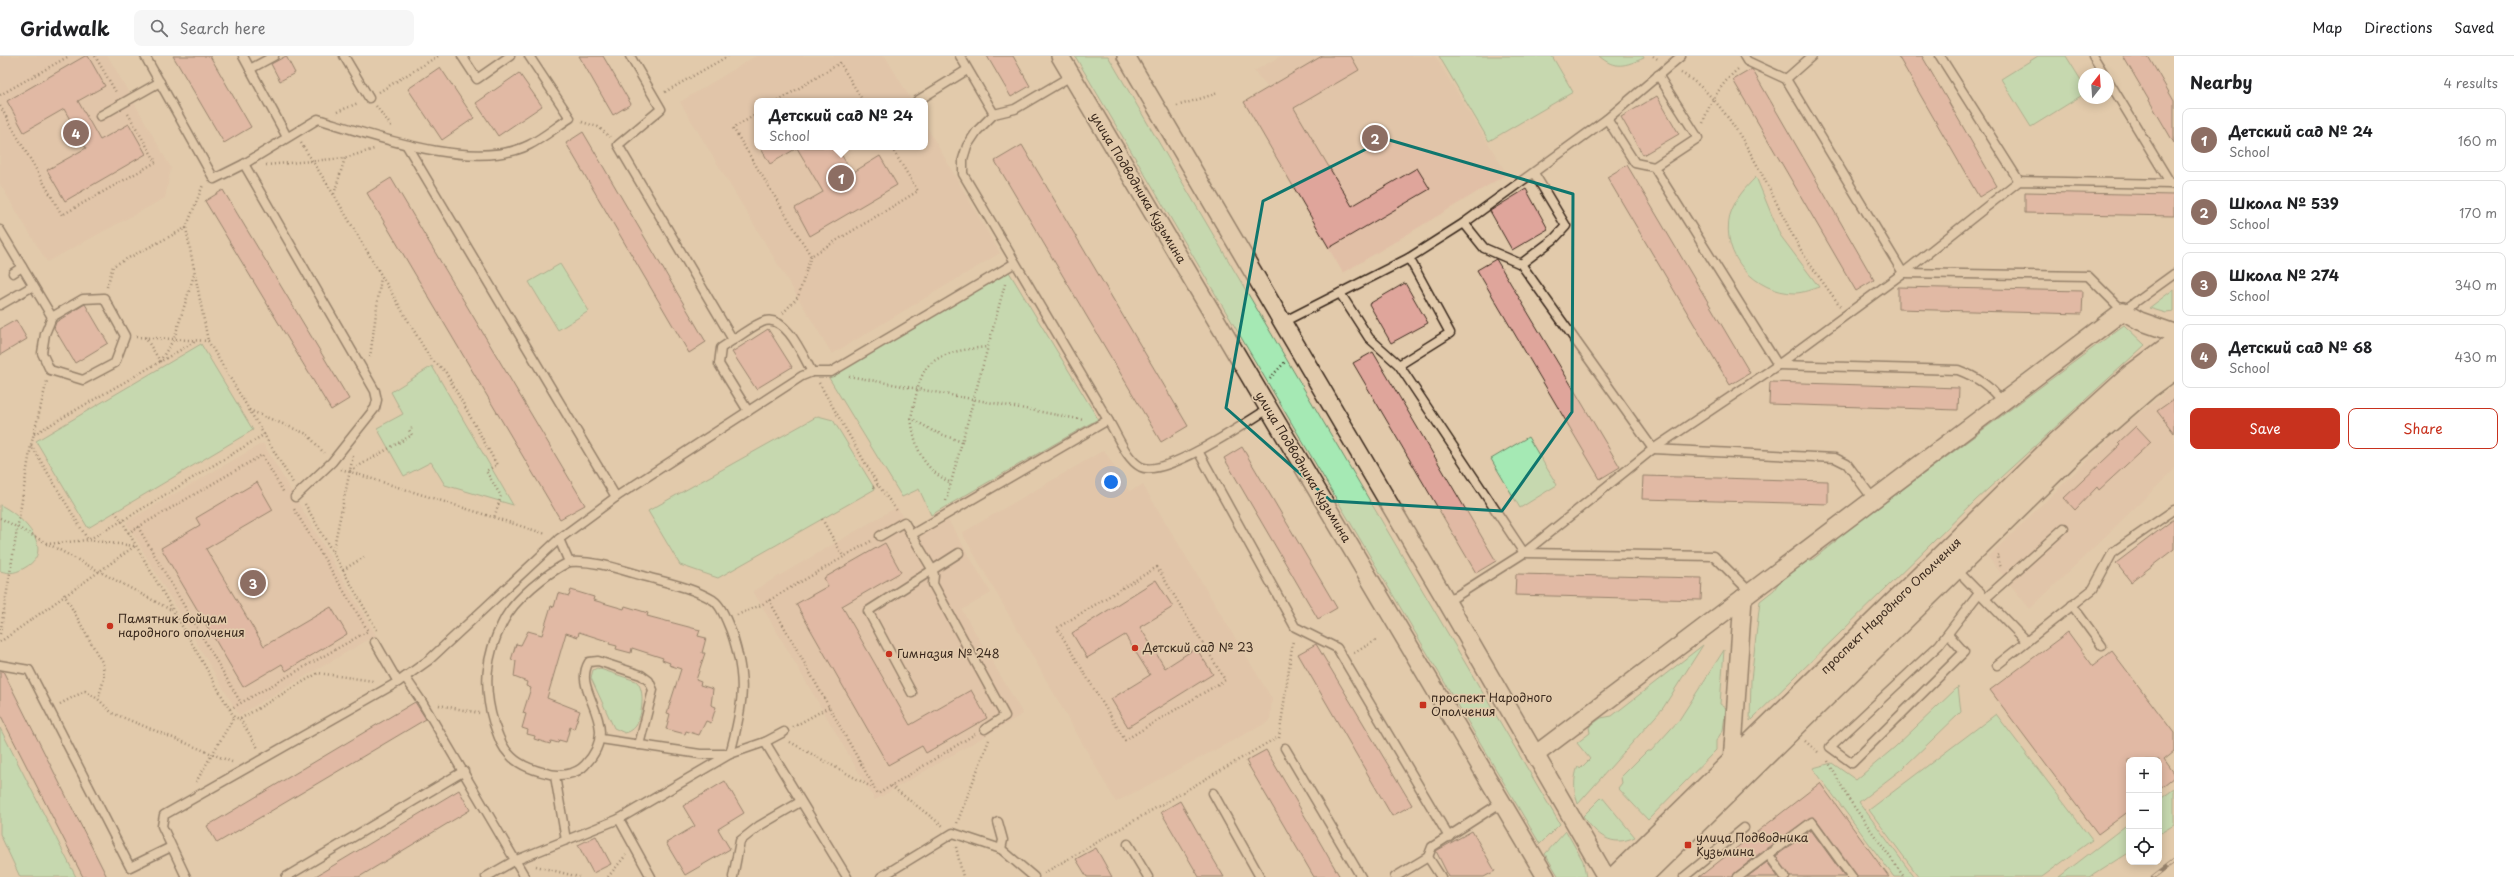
<!DOCTYPE html>
<html lang="en">
<head>
<meta charset="utf-8">
<style>
	:root { --surface:#fff; --page:#f6f6f6; --text:#202124; --muted:#757577; --line:#e0e0e0; --accent:#c8321e }
	body { margin:0; font-family:"Playpen Sans",sans-serif; background:var(--page); color:var(--text) }
	.controls { position:absolute; right:12px; bottom:12px; display:grid; overflow:hidden; border-radius:8px; box-shadow:0 2px 10px #0003 }
	.controls button { width:36px; height:36px; display:grid; place-items:center; padding:0; border:0; border-bottom:1px solid var(--line); background:var(--surface); color:var(--text); font:20px sans-serif }
	.compass { position:absolute; left:2078px; top:12px; width:36px; height:36px; border-radius:50%; background:var(--surface); box-shadow:0 2px 10px #0003; rotate:17deg }
	.you { position:absolute; left:1111px; top:426px; width:14px; height:14px; margin:-10px; border:3px solid #fff; border-radius:50%; background:#1a73e8; box-shadow:0 0 0 6px #1a73e833 }
	.badge { display:grid; place-items:center; width:26px; height:26px; border-radius:50%; background:var(--accent); color:#fff; font-size:13px; font-weight:700 }
	.pin { position:absolute; translate:-50% -50%; border:2px solid #fff; box-shadow:0 1px 4px #0006 }
	.popup { position:absolute; left:754px; top:42px; width:174px; height:52px; box-sizing:border-box; display:grid; place-content:center; border-radius:8px; background:var(--surface); filter:drop-shadow(0 1px 3px #0005); font-size:13px; white-space:nowrap; color:var(--muted) }
	.popup b { font-size:15px; color:var(--text) }
	.popup::after { content:''; position:absolute; left:50%; top:100%; margin-left:-8px; border:8px solid transparent; border-top-color:var(--surface) }
	.list { margin:0; padding:0; list-style:none }
	h2 { display:flex; justify-content:space-between; align-items:center; height:52px; margin:0; padding:0 16px; font-size:17px }
	h2 small { font-size:13px; font-weight:400; color:var(--muted) }
	.list li { display:grid; grid-template-columns:26px 1fr auto; gap:12px; align-items:center; box-sizing:border-box; height:64px; margin:0 8px 8px; padding:0 8px; border:1px solid var(--line); border-radius:8px }
	.list b { display:block; font-size:15px; white-space:nowrap }
	.list p { margin:0; font-size:13px; white-space:nowrap; color:var(--muted) }
	.list em { font-size:13px; font-style:normal; color:var(--muted) }
	.actions { display:flex; gap:8px; padding:12px 16px }
	.actions a { flex:1; padding:9px 0; border:1px solid var(--accent); border-radius:8px; text-align:center; font-size:14px; color:var(--accent) }
	.actions .main { background:var(--accent); color:#fff }
	.icon { flex:none; width:22px; height:22px; fill:none; stroke:currentColor; stroke-width:2; stroke-linecap:round; stroke-linejoin:round }
	.map { position:relative; flex:none; width:2174px; height:821px; overflow:hidden }
	header { display:flex; align-items:center; gap:24px; box-sizing:border-box; height:56px; padding:0 20px; background:var(--surface); border-bottom:1px solid var(--line) }
	header strong { font-size:19px }
	nav { display:flex; gap:22px; margin-inline-start:auto; font-size:14px }
	.search { width:280px; height:36px; background:var(--page); display:flex; align-items:center; gap:10px; box-sizing:border-box; padding:0 14px; border-radius:8px; color:var(--muted); font-size:15px }
	main { display:flex }
	aside { flex:1; background:var(--surface) }
	.map>svg:first-child { display:block }
</style>
</head>
<body>
<header>
<strong>Gridwalk</strong>
<div class="search"><svg class="icon" aria-label="search" viewBox="0 0 24 24"><circle cx="10" cy="10" r="6"/><path d="M15 15l6 6"/></svg>Search here</div>
<nav><a>Map</a><a>Directions</a><a>Saved</a></nav>
</header>
<main>
<div class="map">
<svg width="2174" height="821" viewBox="0 0 2174 821">
	<rect width="100%" height="100%" fill="#e2caab"/>
	<filter id="ink" filterUnits="userSpaceOnUse"><feTurbulence type="fractalNoise" baseFrequency=".025" numOctaves="2"/><feDisplacementMap in="SourceGraphic" scale="8" xChannelSelector="R" yChannelSelector="G"/><feConvolveMatrix kernelMatrix="1 2 1 2 8 2 1 2 1" color-interpolation-filters="sRGB"/></filter>
	<g filter="url(#ink)">
		<g fill="#e1bfa6">
			<polygon points="0,0 108,0 171,112 165,142 47,206 0,128"/>
			<polygon points="756,0 885,0 912,45 757,45 757,91 925,91 925,68 1000,197 832,298 680,46"/>
			<polygon points="1281,0 1435,0 1507,118 1343,217 1244,46 1268,32 1254,15"/>
			<polygon points="2174,330 2174,414 2030,553 1988,501 2122,371"/>
			<polygon points="263,387 376,579 239,659 126,466"/>
			<polygon points="1104,394 1129,435 1143,429 1272,643 1270,665 1116,746 962,477"/>
			<polygon points="897,451 915,483 948,464 991,537 962,554 1023,658 875,744 753,535"/>
		</g>
		<g fill="#a5e9b4" stroke="#708a69">
			<polygon points="1075,0 1108,0 1560,768 1540,788"/>
			<polygon points="1439,0 1552,0 1573,36 1489,85"/>
			<path d="M 1599,0 L 1643,0 L 1644,2 C 1625,10 1615,14 1599,0 Z"/>
			<polygon points="2038,0 2066,0 2084,29 2084,38 2031,71 2001,23"/>
			<path d="M 1756,121 L 1780,179 L 1819,231 C 1812,233 1803,237 1795,237 C 1756,237 1720,200 1730,159 C 1735,143 1745,132 1756,121 Z"/>
			<polygon points="560,208 589,255 558,274 529,226"/>
			<polygon points="1009,216 1098,363 931,459 919,433 902,441 829,322"/>
			<polygon points="2174,233 2174,256 2166,257 2149,252"/>
			<polygon points="2124,269 2145,289 1976,444 1750,665 1751,624 1760,545 1774,534 1791,507 1812,504 1836,485 1835,473 1869,452 1875,454"/>
			<polygon points="201,288 253,374 88,472 36,385"/>
			<polygon points="432,310 513,449 445,429 431,406 404,420 377,372 403,358 391,336"/>
			<polygon points="818,360 833,364 875,433 718,522 680,509 648,455"/>
			<polygon points="1528,381 1557,429 1520,452 1491,403"/>
			<path d="M 0,449 C 20,458 57,493 26,511 C 16,517 11,518 0,515 Z"/>
			<path d="M 1703,589 L 1663,652 L 1578,748 C 1574,735 1573,724 1578,710 L 1580,713 L 1590,703 L 1577,687 L 1590,677 L 1589,671 L 1601,662 L 1612,660 Z"/>
			<polygon points="1724,594 1720,648 1726,652 1723,674 1716,685 1716,694 1648,764 1618,732 1622,727 1621,721 1647,695 1651,695 1679,664"/>
			<path d="M 597,612 L 636,625 C 646,634 642,659 636,670 C 633,674 629,676 625,677 L 614,672 L 591,622 L 593,614 Z"/>
			<polygon points="1958,631 1961,656 1903,712 1859,746 1914,821 1894,821 1813,712 1832,707 1856,724 1895,691"/>
			<polygon points="1996,658 2092,784 2042,821 1919,821 1869,754"/>
			<polygon points="0,672 76,821 20,821 0,778"/>
			<polygon points="2174,733 2174,769 2159,778 2159,744"/>
			<path d="M 1602,741 L 1635,781 C 1611,792 1597,779 1583,760 Z"/>
			<polygon points="2129,767 2129,796 2090,821 2059,821"/>
			<polygon points="1566,775 1583,805 1586,821 1559,821 1545,798"/>
		</g>
		<g fill="#dfa59b" stroke="#3b2a1e">
			<polygon points="85,0 88,0 105,30 78,45 100,84 129,68 146,98 65,145 47,114 86,92 64,53 24,76 7,45"/>
			<polygon points="173,0 210,0 251,71 224,87"/>
			<polygon points="286,0 295,17 280,25 271,8"/>
			<polygon points="579,0 603,0 631,48 613,59"/>
			<polygon points="987,0 1013,0 1030,30 1011,41"/>
			<polygon points="1322,0 1351,0 1359,14 1294,52 1352,150 1417,112 1430,133 1329,192 1244,46"/>
			<polygon points="1898,0 1922,0 1997,130 1979,141"/>
			<polygon points="2123,0 2148,0 2174,45 2174,87"/>
			<polygon points="440,11 474,62 442,84 408,33"/>
			<polygon points="1752,13 1874,224 1856,235 1733,24"/>
			<polygon points="519,17 542,50 498,80 476,47"/>
			<polygon points="1657,40 1679,78 1643,99 1621,61"/>
			<polygon points="583,76 706,286 689,297 566,87"/>
			<polygon points="1022,89 1188,370 1161,386 995,105"/>
			<polygon points="760,91 837,91 852,117 880,100 897,129 810,180 795,152 823,136 797,92 770,108"/>
			<polygon points="1627,109 1750,317 1730,329 1607,121"/>
			<polygon points="391,122 585,449 560,463 367,137"/>
			<polygon points="1526,133 1548,173 1512,194 1490,155"/>
			<polygon points="223,134 349,343 331,354 205,145"/>
			<polygon points="2025,136 2174,139 2174,160 2025,157"/>
			<polygon points="1496,203 1620,411 1600,423 1477,214"/>
			<polygon points="1405,227 1428,267 1391,287 1369,248"/>
			<polygon points="1898,231 2083,235 2082,258 1898,253"/>
			<polygon points="85,248 108,287 75,307 54,272 56,266"/>
			<polygon points="16,264 27,283 0,299 0,273"/>
			<polygon points="768,273 792,311 756,333 732,296"/>
			<polygon points="1373,296 1496,505 1476,517 1353,307"/>
			<polygon points="1770,326 1959,332 1958,354 1769,348"/>
			<polygon points="2174,343 2174,377 2157,355"/>
			<polygon points="2136,370 2151,386 2099,434 2097,431 2075,454 2064,442 2120,389 2118,387"/>
			<polygon points="1242,391 1337,552 1318,563 1224,402"/>
			<polygon points="1643,420 1828,425 1828,448 1642,443"/>
			<polygon points="257,426 273,454 206,493 264,590 331,551 347,578 286,615 282,608 243,631 161,492 200,469 196,462"/>
			<polygon points="2174,463 2174,493 2131,526 2116,507"/>
			<polygon points="885,487 901,516 842,550 910,669 971,634 987,662 926,697 922,690 888,709 796,548 828,530 824,522"/>
			<polygon points="1516,518 1702,522 1701,544 1515,539"/>
			<polygon points="1156,524 1173,551 1140,571 1165,612 1196,592 1213,618 1128,671 1111,643 1150,619 1125,579 1087,602 1072,577"/>
			<polygon points="571,534 594,541 593,544 624,553 625,550 648,557 647,560 700,574 698,580 706,582 702,597 705,597 696,624 701,626 700,629 713,633 711,649 716,651 711,667 706,665 699,679 686,675 685,678 666,673 670,658 667,657 681,613 669,609 670,607 662,604 663,602 632,592 631,597 616,593 617,590 609,588 610,586 579,576 578,581 566,577 547,642 580,655 574,673 570,671 566,686 559,684 558,687 551,685 550,688 534,683 535,680 527,678 528,674 522,672 526,658 523,657 531,632 526,630 527,626 514,621 516,605 511,604 516,588 521,589 528,575 542,579 551,550 554,551 558,537 569,540"/>
			<polygon points="2068,576 2093,610 2112,595 2174,677 2174,695 2164,703 2174,717 2174,721 2159,733 2159,704 2129,704 2129,755 2098,778 1990,634"/>
			<polygon points="1316,588 1412,749 1392,760 1298,598"/>
			<polygon points="0,615 3,615 107,821 83,821 0,658"/>
			<polygon points="415,646 426,663 217,787 207,770"/>
			<polygon points="1266,694 1292,738 1340,821 1314,821 1246,705"/>
			<polygon points="725,725 744,757 718,773 730,793 685,819 666,787 695,770 683,750"/>
			<polygon points="1820,727 1889,821 1857,821 1816,763 1812,761 1764,794 1735,817 1733,821 1699,821"/>
			<polygon points="459,734 470,754 359,821 314,821"/>
			<polygon points="1180,745 1205,789 1224,821 1199,821 1161,756"/>
			<polygon points="1811,774 1845,821 1790,821 1776,800"/>
			<polygon points="1472,775 1495,815 1484,821 1449,821 1436,795"/>
			<polygon points="596,780 611,808 593,817 578,789"/>
			<polygon points="1096,792 1105,808 1112,821 1087,821 1076,803"/>
			<polygon points="1767,806 1778,821 1747,821"/>
		</g>
		<g fill="none" stroke-linecap="round" stroke-linejoin="round">
			<defs>
				<g id="lane">
					<path d="M 145,0 L 214,123 L 244,108 L 318,63 C 374,80 474,116 529,89 C 543,82 556,71 570,62 L 529,0"/>
					<polyline points="243,0 287,81"/>
					<polyline points="344,0 369,42"/>
					<polyline points="462,0 477,23 510,0"/>
					<polyline points="630,0 661,53 618,89 733,284 721,292 719,308 748,355"/>
					<polyline points="960,0 994,58"/>
					<polyline points="1744,0 1747,5 1786,23 1903,217 2088,220 2123,255 2174,218"/>
					<polyline points="1940,0 2019,125"/>
					<polyline points="2093,0 2104,18"/>
					<polyline points="250,13 274,0"/>
					<path d="M 1071,20 L 1015,53 L 994,58 L 977,75 L 967,90 L 963,103 L 963,118 L 1108,364 C 1117,378 1126,403 1141,411 C 1164,422 1246,367 1268,353"/>
					<polyline points="1786,23 1812,0"/>
					<polyline points="2108,24 2171,128 2174,127"/>
					<polyline points="917,45 967,14"/>
					<polyline points="100,60 160,26"/>
					<path d="M 1607,63 L 1635,107 L 1654,111 L 1778,309 L 1958,314 C 1977,321 1990,330 2002,346"/>
					<polyline points="407,90 616,441"/>
					<polyline points="244,108 375,335 377,344 375,352 332,406 295,441"/>
					<polyline points="1654,111 1698,82 1658,19"/>
					<polyline points="1464,167 1484,192 1521,208 1653,393 1835,402 1847,408 1873,443"/>
					<polyline points="0,174 52,261"/>
					<polyline points="1409,202 1450,277 1399,309 1524,497 1714,500 1750,536"/>
					<polyline points="1521,208 1554,183 1566,170 1534,117"/>
					<polyline points="13,217 22,211"/>
					<polyline points="1340,237 1369,282 1399,309"/>
					<polygon points="104,242 125,280 115,307 83,324 50,314 42,297 45,278 52,261 83,243"/>
					<polyline points="0,249 33,230"/>
					<polyline points="1283,266 1409,202 1464,167 1607,63 1681,0"/>
					<path d="M 733,284 C 743,278 755,268 765,265 C 786,259 803,300 812,316"/>
					<polyline points="1198,395 1295,571 1337,592 1449,781"/>
					<polyline points="911,479 1108,364"/>
					<polyline points="880,480 904,466 932,513 934,519 933,528 1005,660 985,673"/>
					<path d="M 559,483 L 569,506 C 596,504 621,514 647,521 C 669,527 693,532 713,544 C 722,550 727,566 731,575 C 748,624 743,649 730,698 L 700,698 L 601,683"/>
					<path d="M 569,506 C 547,517 514,543 503,566 C 485,600 483,632 494,668 C 498,679 501,690 509,698 C 518,709 533,714 546,717 C 558,721 576,719 585,709 C 625,667 570,637 589,606 L 598,605 L 641,619 L 649,625 L 653,634 L 639,689"/>
					<polyline points="1956,513 2026,585"/>
					<polyline points="1986,542 2064,472"/>
					<polyline points="1447,546 1524,497 1653,393 1778,309 1903,217 2019,125 2171,128"/>
					<polyline points="2072,549 2102,590"/>
					<polyline points="1948,578 1964,596 1852,707 1830,691 1939,589 1980,536"/>
					<polyline points="375,586 398,626"/>
					<polyline points="0,609 29,614 130,811 171,791"/>
					<polyline points="1997,609 2093,533 2113,496 2174,454"/>
					<polyline points="405,621 422,646 525,821"/>
					<polyline points="912,637 868,555 959,497"/>
					<polyline points="765,686 847,821"/>
					<polyline points="1285,692 1361,821"/>
					<polyline points="555,720 566,784"/>
					<polyline points="1213,737 1260,821"/>
					<polyline points="619,763 651,821"/>
					<polyline points="998,766 1003,784 1001,793"/>
					<polyline points="1128,788 1148,821"/>
					<polyline points="1768,798 1785,821"/>
					<polyline points="1428,801 1441,821"/>
					<polyline points="186,821 162,770 164,759 398,626 429,604 559,483 616,441 802,320 812,316 831,316 1015,207"/>
					<polyline points="286,821 464,715"/>
					<polyline points="486,821 514,805 619,763 730,698 765,686 784,676"/>
					<polyline points="733,821 740,785 759,770 800,746"/>
					<polyline points="881,821 953,777 1001,793 1034,821"/>
					<polyline points="1395,821 1428,801 1432,791 1502,746"/>
					<polyline points="1684,821 1744,772"/>
					<polyline points="1738,821 1812,766 1852,821"/>
				</g>
				<g id="street">
					<polyline points="1060,0 1546,821"/>
					<polyline points="1126,0 1447,546 1606,821"/>
					<polyline points="1535,699 2123,255 2140,265 2174,277"/>
					<polyline points="1732,707 1743,542"/>
				</g>
				<g id="secondary">
					<polyline points="1616,821 2057,388 2134,318 2174,288"/>
					<polyline points="1640,821 2068,401 2147,332 2174,312"/>
				</g>
			</defs>
			<use href="#lane" stroke="#3b2a1e" stroke-width="11"/>
			<use href="#street" stroke="#3b2a1e" stroke-width="20"/>
			<use href="#secondary" stroke="#3b2a1e" stroke-width="25"/>
			<g stroke="#3b2a1e" stroke-width="2.5" stroke-dasharray="1 3" stroke-linecap="butt">
				<polyline points="95,0 117,38"/>
				<polyline points="1653,0 1659,4"/>
				<path d="M 1681,17 C 1734,45 1770,138 1798,189 C 1810,210 1826,230 1840,250"/>
				<polyline points="379,36 438,0"/>
				<polyline points="665,36 728,0"/>
				<polyline points="0,39 69,0"/>
				<polyline points="778,45 840,7 863,45"/>
				<polyline points="0,50 62,159 156,106 128,58"/>
				<polyline points="376,50 392,71"/>
				<polyline points="1177,50 1218,37"/>
				<polyline points="337,56 358,47"/>
				<polyline points="757,58 733,72 811,200 918,135 891,91"/>
				<polyline points="582,66 598,71 610,81"/>
				<path d="M 1703,67 C 1710,45 1721,28 1738,13"/>
				<polyline points="301,87 334,139 430,302 445,315 497,409 486,415 501,440 494,462"/>
				<polyline points="266,109 345,102 374,93"/>
				<polyline points="334,138 345,102"/>
				<polyline points="186,172 208,285"/>
				<polyline points="107,231 113,210 186,172 203,129"/>
				<polyline points="783,257 798,241 811,200"/>
				<polyline points="136,281 208,285 293,427"/>
				<polyline points="145,281 160,305 174,283 194,219"/>
				<polyline points="370,301 381,221"/>
				<polyline points="849,320 1084,364"/>
				<polyline points="1270,322 1286,305"/>
				<polyline points="819,327 878,429 898,456"/>
				<polyline points="249,354 307,378 324,397"/>
				<path d="M 911,363 C 916,394 922,412 951,427"/>
				<polyline points="34,378 196,285"/>
				<polyline points="265,378 122,465 234,661 240,663 318,617 373,625"/>
				<path d="M 962,386 L 933,375 L 911,362 C 914,349 919,319 928,310 C 943,295 968,293 987,291"/>
				<polyline points="31,389 88,484 134,490"/>
				<polyline points="341,413 546,478"/>
				<polyline points="350,415 412,379 409,374 414,371"/>
				<polyline points="873,431 878,429"/>
				<polyline points="946,445 1005,228"/>
				<polyline points="305,448 377,574"/>
				<polyline points="0,462 171,554"/>
				<polyline points="822,463 843,500"/>
				<polyline points="138,471 241,647"/>
				<polyline points="128,477 262,399 284,437"/>
				<polyline points="46,488 88,484 122,465 115,456"/>
				<polyline points="333,495 353,400"/>
				<polyline points="1999,499 1997,500 2001,512"/>
				<polygon points="1157,511 1225,624 1125,684 1057,572"/>
				<polyline points="343,514 364,501"/>
				<polyline points="64,538 103,608 104,623 98,643"/>
				<polyline points="769,544 878,738 975,678"/>
				<polyline points="737,559 761,549 871,485"/>
				<polyline points="0,578 31,389 47,325"/>
				<polyline points="0,586 135,490"/>
				<polyline points="1354,597 1378,583"/>
				<polyline points="60,648 85,635 98,643 112,657 232,706"/>
				<polyline points="439,649 479,657"/>
				<polyline points="230,653 368,575 294,453"/>
				<polyline points="240,663 258,692"/>
				<polyline points="793,671 829,651"/>
				<polyline points="1279,682 1293,584"/>
				<polyline points="1805,685 1818,696"/>
				<polyline points="790,686 875,733"/>
				<polyline points="1828,705 1848,742 1904,821"/>
				<polyline points="196,726 234,661"/>
				<polyline points="891,730 943,770"/>
				<polyline points="957,767 989,684"/>
				<polyline points="956,791 963,821"/>
				<polyline points="536,810 579,821"/>
				<polyline points="1044,817 1276,682"/>
				<polyline points="608,821 626,799"/>
			</g>
			<use href="#lane" stroke="#e2caab" stroke-width="8"/>
			<use href="#street" stroke="#e2caab" stroke-width="17"/>
			<use href="#secondary" stroke="#e2caab" stroke-width="22"/>
			<defs>
				<polyline id="rail" points="2153,821 2174,805"/>
			</defs>
			<use href="#rail" stroke="#3b2a1e" stroke-width="4.5"/>
			<use href="#rail" stroke="#e2caab" stroke-width="3" stroke-dasharray="9" stroke-linecap="butt"/>
		</g>
	</g>
	<path d="M0 0H2174V821H0ZM 1386,83 L 1573,138 L 1572,356 L 1502,455 L 1331,445 L 1226,352 L 1263,145 Z" fill="#e2caab" fill-opacity=".55" fill-rule="evenodd"/>
	<path fill="none" stroke="#0f766e" stroke-width="3" stroke-linejoin="round" d="M 1386,83 L 1573,138 L 1572,356 L 1502,455 L 1331,445 L 1226,352 L 1263,145 Z"/>
	<g fill="#c8321e" stroke="#e2caab" stroke-width="1.5">
		<circle cx="110" cy="570" r="4"/>
		<circle cx="1135" cy="592" r="4"/>
		<circle cx="889" cy="598" r="4"/>
		<rect x="1419" y="645" width="8" height="8" rx="2"/>
		<rect x="1684" y="785" width="8" height="8" rx="2"/>
	</g>
	<g text-anchor="middle" stroke-width="3.5" stroke-linejoin="round" paint-order="stroke">
		<g font-size="12" fill="#3b2a1e" stroke="#e2caab">
			<text transform="translate(1138 132) rotate(59)" y="4">улица Подводника Кузьмина</text>
			<text transform="translate(1303 411) rotate(59)" y="4">улица Подводника Кузьмина</text>
			<text transform="translate(1891 550) rotate(-44)" y="4">проспект Народного Ополчения</text>
		</g>
		<g font-size="12" fill="#3b2a1e" stroke="#e2caab" text-anchor="start">
			<text x="118" y="567">Памятник бойцам<tspan x="118" dy="14">народного ополчения</tspan></text>
			<text x="1143" y="596">Детский сад № 23</text>
			<text x="897" y="602">Гимназия № 248</text>
			<text x="1431" y="646">проспект Народного<tspan x="1431" dy="14">Ополчения</tspan></text>
			<text x="1696" y="786">улица Подводника<tspan x="1696" dy="14">Кузьмина</tspan></text>
		</g>
	</g>
</svg>
<div class="controls">
<button>+</button>
<button>−</button>
<button><svg class="icon" aria-label="locate" viewBox="0 0 24 24"><circle cx="12" cy="12" r="6"/><path d="M12 2v4M12 18v4M2 12h4M18 12h4"/></svg></button>
</div>
<svg class="compass" viewBox="-18 -18 36 36"><path d="M0-13l5 13h-10z" fill="#e53935"/><path d="M0 13l5-13h-10z" fill="#757577"/></svg>
<div class="you"></div>
<div class="pin badge" style="left:841px;top:122px;background:#8d6e63">1</div>
<div class="popup"><b>Детский сад № 24</b>School</div>
<div class="pin badge" style="left:1375px;top:82px;background:#8d6e63">2</div>
<div class="pin badge" style="left:253px;top:527px;background:#8d6e63">3</div>
<div class="pin badge" style="left:76px;top:77px;background:#8d6e63">4</div>
</div>
<aside>
<h2>Nearby<small>4 results</small></h2>
<ul class="list">
<li><span class="badge" style="background:#8d6e63">1</span><div><b>Детский сад № 24</b><p>School</p></div><em>160 m</em></li>
<li><span class="badge" style="background:#8d6e63">2</span><div><b>Школа № 539</b><p>School</p></div><em>170 m</em></li>
<li><span class="badge" style="background:#8d6e63">3</span><div><b>Школа № 274</b><p>School</p></div><em>340 m</em></li>
<li><span class="badge" style="background:#8d6e63">4</span><div><b>Детский сад № 68</b><p>School</p></div><em>430 m</em></li>
</ul>
<div class="actions"><a class="main">Save</a><a>Share</a></div>
</aside>
</main>
</body>
</html>
